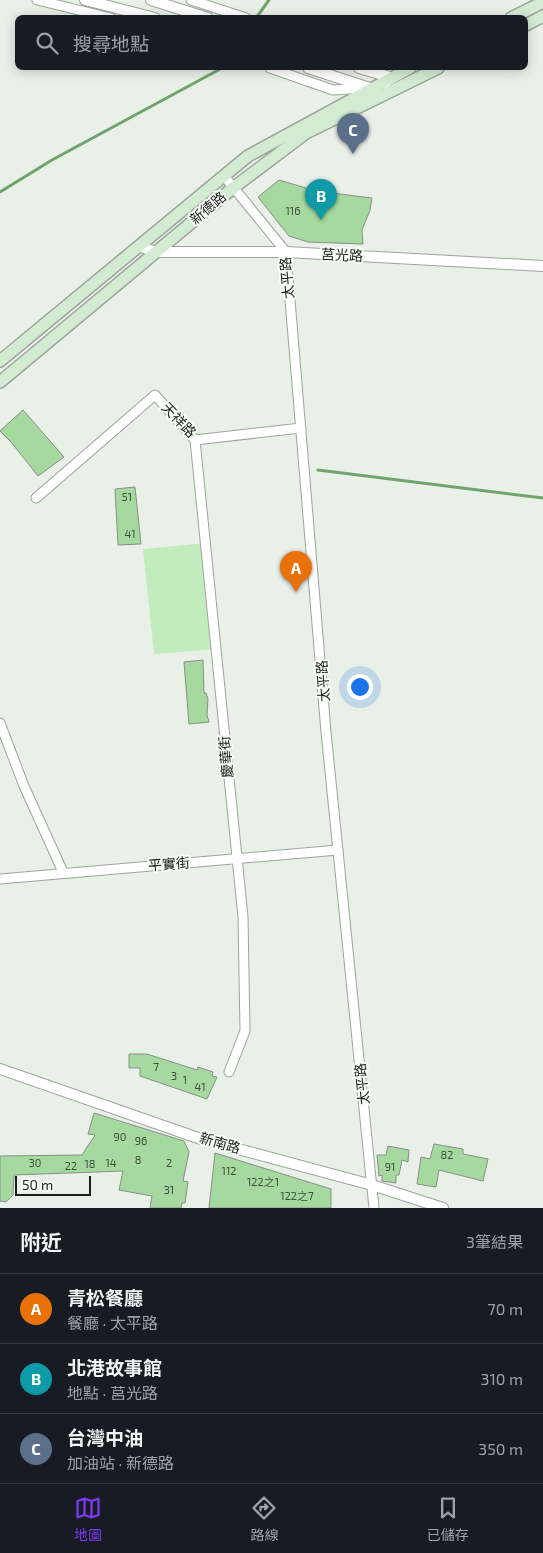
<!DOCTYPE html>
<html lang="zh-TW">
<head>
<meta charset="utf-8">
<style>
	:root { --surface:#171b24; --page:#20242c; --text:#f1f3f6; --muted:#9ea1a6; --line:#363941; --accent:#7c3aed }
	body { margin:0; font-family:"Exo 2","Noto Sans TC",sans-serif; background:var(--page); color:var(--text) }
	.scale { position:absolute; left:15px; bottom:12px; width:76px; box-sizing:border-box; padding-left:5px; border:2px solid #1c1e1b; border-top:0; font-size:14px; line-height:18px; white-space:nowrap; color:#1c1e1b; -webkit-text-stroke:4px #f7fdf6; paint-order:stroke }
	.you { position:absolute; left:359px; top:686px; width:18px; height:18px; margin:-12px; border:4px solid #fff; border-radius:50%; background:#1a73e8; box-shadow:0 0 0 8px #1a73e833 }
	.badge { display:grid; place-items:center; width:32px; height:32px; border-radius:50%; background:var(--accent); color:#fff; font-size:16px; font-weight:700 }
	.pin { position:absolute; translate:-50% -41px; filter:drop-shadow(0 1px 2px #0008) }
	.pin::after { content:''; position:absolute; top:26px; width:18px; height:15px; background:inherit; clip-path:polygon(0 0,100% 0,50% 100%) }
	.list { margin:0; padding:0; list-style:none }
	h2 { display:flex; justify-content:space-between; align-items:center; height:65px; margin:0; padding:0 20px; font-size:21px }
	h2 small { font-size:16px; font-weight:400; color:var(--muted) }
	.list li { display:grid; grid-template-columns:32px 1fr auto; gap:15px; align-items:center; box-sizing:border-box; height:70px; padding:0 20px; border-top:1px solid var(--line) }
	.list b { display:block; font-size:19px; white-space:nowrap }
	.list p { margin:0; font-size:16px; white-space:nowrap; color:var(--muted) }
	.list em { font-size:16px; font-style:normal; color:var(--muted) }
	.icon { flex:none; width:28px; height:28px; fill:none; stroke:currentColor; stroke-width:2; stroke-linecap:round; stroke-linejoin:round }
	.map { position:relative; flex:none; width:543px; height:1208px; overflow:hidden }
	.search { position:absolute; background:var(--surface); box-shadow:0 2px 12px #0003; left:15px; right:15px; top:15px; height:55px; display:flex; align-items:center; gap:12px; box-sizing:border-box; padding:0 18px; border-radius:8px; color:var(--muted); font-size:19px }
	.sheet { height:275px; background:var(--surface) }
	nav { display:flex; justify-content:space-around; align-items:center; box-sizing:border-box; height:70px; border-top:1px solid var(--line); background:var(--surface); font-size:14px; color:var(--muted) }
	nav a { display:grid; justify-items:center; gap:2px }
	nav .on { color:var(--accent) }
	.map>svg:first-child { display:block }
</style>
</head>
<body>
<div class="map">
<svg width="543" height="1208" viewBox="0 0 543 1208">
	<rect width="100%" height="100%" fill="#e9f0e8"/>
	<polygon fill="#c2ebbe" points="207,543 216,649 154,654 143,549"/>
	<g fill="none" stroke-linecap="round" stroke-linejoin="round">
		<g stroke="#71a46d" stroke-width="3">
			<polyline points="256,18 269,0"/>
			<polyline points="0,192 52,160 222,68"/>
			<polyline points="318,470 543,498"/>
		</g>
	</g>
	<g fill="#a5d9a0" stroke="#898f88">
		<polygon points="279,180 316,191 372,198 370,210 362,230 363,244 308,242 289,236 258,197"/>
		<polygon points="23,410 64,457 38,476 11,442 0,431"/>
		<polygon points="135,487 141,544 118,545 115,489"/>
		<polygon points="203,660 204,693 206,693 208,699 207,715 209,722 189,724 184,662"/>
		<polygon points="129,1054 147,1054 197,1070 198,1067 213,1072 212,1076 217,1077 207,1099 140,1076 140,1068 129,1068"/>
		<polygon points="94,1113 184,1141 189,1152 183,1181 188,1182 185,1203 182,1203 181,1208 150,1208 152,1196 119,1190 123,1171 14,1175 13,1195 6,1202 0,1201 0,1156 82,1155 95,1135 88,1134"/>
		<polygon points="434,1144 463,1149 463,1154 488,1159 483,1181 439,1170 436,1187 417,1184 421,1157 430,1159"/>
		<polygon points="388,1146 409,1150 408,1162 402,1160 399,1175 396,1175 396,1183 382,1181 382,1175 379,1176 377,1155 386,1155"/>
		<polygon points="215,1153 331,1189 331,1208 209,1208"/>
	</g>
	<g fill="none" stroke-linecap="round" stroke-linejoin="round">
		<defs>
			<g id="minor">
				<polyline points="37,0 111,18"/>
				<polyline points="191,0 246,18"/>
				<polyline points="270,68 333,90 366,88"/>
				<polyline points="224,176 286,252 326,732 374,1208"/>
				<polyline points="195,440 243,917 245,1031 229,1072"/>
				<polyline points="195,440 301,428"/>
				<polyline points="36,498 155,395 195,440"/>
				<polyline points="0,723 24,786 63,872"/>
				<polyline points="0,879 338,850"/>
			</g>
			<g id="tertiary">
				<polyline points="85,0 155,18"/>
				<polyline points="151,0 208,18"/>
				<polyline points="308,68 370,88 374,93"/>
				<polyline points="359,68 390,77 386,83"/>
				<polyline points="141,247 156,252 286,252 543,266"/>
				<polyline points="0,1069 201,1139 372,1185 443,1208"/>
			</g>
			<g id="secondary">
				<polyline points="511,18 543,2"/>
				<polyline points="526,25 543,16"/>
				<polyline points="0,361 248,156 410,68"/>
				<polyline points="0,382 233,188 306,133 438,68"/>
			</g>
		</defs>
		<use href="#minor" stroke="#9ea49d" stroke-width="11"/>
		<use href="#tertiary" stroke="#9ea49d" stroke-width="12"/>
		<use href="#secondary" stroke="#9ea49d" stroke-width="14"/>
		<use href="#minor" stroke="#fff" stroke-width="9"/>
		<use href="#tertiary" stroke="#fff" stroke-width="10"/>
		<use href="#secondary" stroke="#d3ecd1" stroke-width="11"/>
	</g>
	<g text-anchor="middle" stroke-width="4" stroke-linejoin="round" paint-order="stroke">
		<g font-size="11" fill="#3e4d3c">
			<text x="293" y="215">116</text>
			<text x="127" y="501">51</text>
			<text x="130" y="538">41</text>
			<text x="156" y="1071">7</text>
			<text x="174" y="1080">3</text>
			<text x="185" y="1084">1</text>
			<text x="200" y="1091">41</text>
			<text x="120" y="1141">90</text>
			<text x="141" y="1145">96</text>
			<text x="447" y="1159">82</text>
			<text x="138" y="1164">8</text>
			<text x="35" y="1167">30</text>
			<text x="111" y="1167">14</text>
			<text x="169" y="1167">2</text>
			<text x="90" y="1168">18</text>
			<text x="71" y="1170">22</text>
			<text x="390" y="1171">91</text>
			<text x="229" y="1175">112</text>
			<text x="263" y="1186">122之1</text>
			<text x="169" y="1194">31</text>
			<text x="297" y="1200">122之7</text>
		</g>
		<g font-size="14" fill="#1c1e1b" stroke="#f7fdf6">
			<text transform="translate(208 208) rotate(-40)" y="5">新德路</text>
			<text transform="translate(342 255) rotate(3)" y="5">莒光路</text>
			<text transform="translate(287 278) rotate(-95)" y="5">太平路</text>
			<text transform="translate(179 420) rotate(46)" y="5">天祥路</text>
			<text transform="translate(323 681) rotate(-94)" y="5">太平路</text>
			<text transform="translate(226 757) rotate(-95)" y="5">慶華街</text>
			<text transform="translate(169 864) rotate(-4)" y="5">平實街</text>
			<text transform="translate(362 1084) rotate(-96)" y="5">太平路</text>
			<text transform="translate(220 1143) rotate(16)" y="5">新南路</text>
		</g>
	</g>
</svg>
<div class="scale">50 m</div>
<div class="you"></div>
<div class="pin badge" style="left:296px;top:592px;background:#e8710a">A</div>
<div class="pin badge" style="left:321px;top:220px;background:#0f9aa8">B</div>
<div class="pin badge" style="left:353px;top:154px;background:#5c6f8a">C</div>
<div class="search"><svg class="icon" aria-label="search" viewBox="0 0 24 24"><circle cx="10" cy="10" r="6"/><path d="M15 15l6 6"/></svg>搜尋地點</div>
</div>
<section class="sheet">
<h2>附近<small>3筆結果</small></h2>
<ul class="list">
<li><span class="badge" style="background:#e8710a">A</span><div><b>青松餐廳</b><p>餐廳 · 太平路</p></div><em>70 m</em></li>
<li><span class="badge" style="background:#0f9aa8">B</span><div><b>北港故事館</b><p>地點 · 莒光路</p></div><em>310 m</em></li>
<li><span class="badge" style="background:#5c6f8a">C</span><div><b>台灣中油</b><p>加油站 · 新德路</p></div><em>350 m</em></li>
</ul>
</section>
<nav>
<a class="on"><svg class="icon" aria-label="map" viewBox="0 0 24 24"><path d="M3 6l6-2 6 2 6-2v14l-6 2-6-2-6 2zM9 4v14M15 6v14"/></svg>地圖</a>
<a><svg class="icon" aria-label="directions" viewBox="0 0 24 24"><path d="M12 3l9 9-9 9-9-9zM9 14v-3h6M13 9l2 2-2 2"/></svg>路線</a>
<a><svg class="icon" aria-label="saved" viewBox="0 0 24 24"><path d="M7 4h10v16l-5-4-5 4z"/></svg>已儲存</a>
</nav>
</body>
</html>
